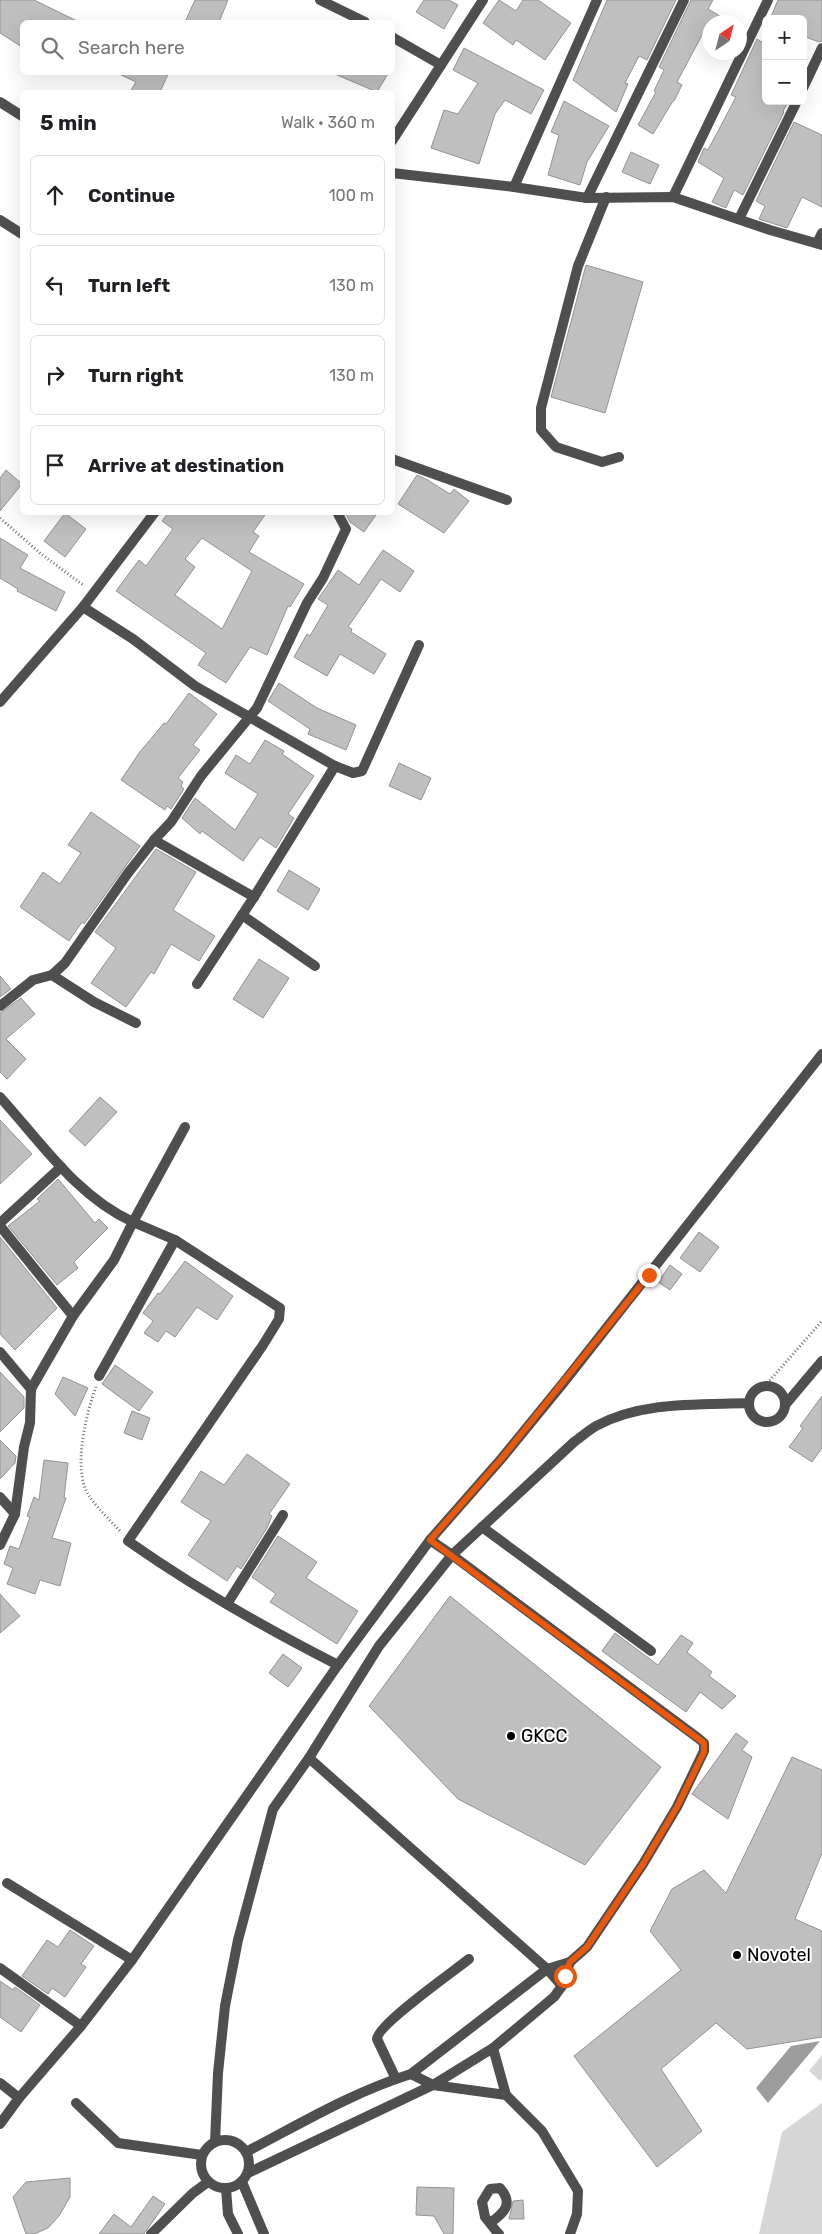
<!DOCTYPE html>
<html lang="en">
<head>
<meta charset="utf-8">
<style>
	:root { --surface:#fff; --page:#f2f2f2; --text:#202124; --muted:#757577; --line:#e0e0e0 }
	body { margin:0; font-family:Rubik,sans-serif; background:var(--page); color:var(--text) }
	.controls { position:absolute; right:15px; top:15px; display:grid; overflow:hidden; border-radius:8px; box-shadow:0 5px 20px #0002 }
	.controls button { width:45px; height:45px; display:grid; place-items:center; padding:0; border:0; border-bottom:1px solid var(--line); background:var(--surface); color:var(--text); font:25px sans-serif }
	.compass { position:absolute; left:702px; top:15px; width:45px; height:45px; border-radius:50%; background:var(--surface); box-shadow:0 5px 20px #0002; rotate:35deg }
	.stop { position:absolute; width:15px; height:15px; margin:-11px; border:4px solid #ea580c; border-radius:50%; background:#fff }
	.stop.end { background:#ea580c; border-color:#fff; box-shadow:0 1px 5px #0008 }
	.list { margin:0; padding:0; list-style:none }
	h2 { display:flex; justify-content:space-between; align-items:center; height:65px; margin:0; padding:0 20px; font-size:21px }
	h2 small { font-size:16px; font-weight:400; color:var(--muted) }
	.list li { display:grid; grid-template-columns:32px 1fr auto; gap:15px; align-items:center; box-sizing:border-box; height:80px; margin:0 10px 10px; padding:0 10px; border:1px solid var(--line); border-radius:8px }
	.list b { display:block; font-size:19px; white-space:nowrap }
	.list em { font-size:16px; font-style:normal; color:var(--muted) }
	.icon { flex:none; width:28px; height:28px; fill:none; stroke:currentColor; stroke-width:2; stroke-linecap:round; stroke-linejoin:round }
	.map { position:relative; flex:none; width:822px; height:2234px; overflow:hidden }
	.search { position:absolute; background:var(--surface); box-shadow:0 5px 20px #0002; left:20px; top:20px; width:375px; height:55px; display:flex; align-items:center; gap:12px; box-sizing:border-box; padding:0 18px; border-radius:8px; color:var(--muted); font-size:19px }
	.panel { position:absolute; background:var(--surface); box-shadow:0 5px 20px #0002; left:20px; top:90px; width:375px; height:425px; border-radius:8px }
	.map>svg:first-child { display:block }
</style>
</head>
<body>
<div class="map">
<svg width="822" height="2234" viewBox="0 0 822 2234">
	<rect width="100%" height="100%" fill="#fff"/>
	<g fill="#d6d6d6">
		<polygon points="822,2055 822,2079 820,2081 809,2071"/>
		<polygon points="822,2103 822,2234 759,2234 782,2132"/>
	</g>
	<polygon fill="#9d9d9d" points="820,2041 768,2103 756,2088 791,2046"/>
	<g fill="#bfbfbf" stroke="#939393" fill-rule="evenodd">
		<polygon points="0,0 34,0 79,22 22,22 22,47 0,33"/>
		<polygon points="195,0 228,0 219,22 185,22"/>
		<polygon points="424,0 449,0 458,5 444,29 416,12"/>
		<polygon points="499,0 516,11 523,0 538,0 571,23 545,60 516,40 513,45 483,23"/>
		<polygon points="607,0 676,0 647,60 639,56 625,83 628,84 616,112 573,80"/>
		<polygon points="691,0 713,0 708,9 730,22 709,22 677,82 682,85 674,101 673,101 653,134 638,125 656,92 654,91 664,70 659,67"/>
		<polygon points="778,0 822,0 822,41 819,42 803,36 803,19 770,19"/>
		<polygon points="757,39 766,45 766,101 789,101 783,111 784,112 743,195 734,190 726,208 712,202 724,178 698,162 704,148 708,150 736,97 731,95"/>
		<polygon points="464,48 544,90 531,114 505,100 495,114 479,164 431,148 444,110 458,114 478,83 453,70"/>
		<polygon points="115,72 169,72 160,92 130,92 136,82"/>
		<polygon points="330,72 389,72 377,92"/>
		<polygon points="564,101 609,126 587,162 580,185 548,175 559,135 551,132"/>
		<polygon points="794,122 822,135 822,207 802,197 787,228 759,219 765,206 756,201"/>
		<polygon points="631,152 659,165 650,184 622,172"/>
		<polygon points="586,265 643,282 605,413 551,397"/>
		<polygon points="6,470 22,484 0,511 0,478"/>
		<polygon points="417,475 426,479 450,494 454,489 469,501 444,533 398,504"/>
		<path d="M 169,512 L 267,512 L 253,532 L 259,536 L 249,552 L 304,584 L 290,607 L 288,606 L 267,655 L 250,647 L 226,683 L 198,665 L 206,653 L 116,591 L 139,560 L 146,566 L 173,529 L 162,521 ZM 202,538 L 252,571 L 222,629 L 175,595 L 195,567 L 185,559 Z"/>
		<polygon points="345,512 378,512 364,532 350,522"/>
		<polygon points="65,513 86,529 65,557 44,541"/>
		<polygon points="0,538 28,555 20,568 65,592 56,611 17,591 18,589 0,578"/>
		<polygon points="383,550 414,571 400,592 381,579 348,627 352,629 351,632 386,654 374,674 340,654 327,676 294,657 307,634 310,636 328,605 318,599 338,570 359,585"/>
		<polygon points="279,683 317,708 356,725 346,750 308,734 310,729 268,701"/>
		<polygon points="189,693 217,714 193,745 200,750 178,778 183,782 181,786 184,789 171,809 167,806 165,810 121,780 139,753 164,723 166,724"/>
		<polygon points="265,740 284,751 282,754 314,776 288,814 294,818 276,848 260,837 243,861 202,831 200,834 182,818 195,798 235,830 258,794 225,773 236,755 250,764"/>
		<polygon points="399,763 431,778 421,800 389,786"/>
		<polygon points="91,812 140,846 84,924 82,922 69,941 20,907 43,872 60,884 81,853 68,845"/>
		<polygon points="156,849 196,872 173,910 215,936 199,961 171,944 154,974 151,972 126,1007 91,983 116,948 95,932"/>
		<polygon points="289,870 320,889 308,910 277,891"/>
		<polygon points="259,959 289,978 263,1018 233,999"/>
		<polygon points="0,976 11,989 0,997"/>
		<polygon points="21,998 35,1014 6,1039 26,1059 7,1079 0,1072 0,1013"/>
		<polygon points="100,1097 117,1112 85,1146 69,1131"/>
		<polygon points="0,1120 32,1154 0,1184"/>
		<polygon points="58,1179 95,1223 99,1219 108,1228 74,1262 78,1268 57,1285 8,1226 40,1201 37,1199"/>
		<polygon points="699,1232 719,1247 700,1272 680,1258"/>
		<polygon points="0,1237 57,1308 15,1350 0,1334"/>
		<polygon points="185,1261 233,1296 217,1320 197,1307 175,1337 166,1331 158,1342 144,1333 153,1321 143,1313 158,1293 160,1294"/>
		<polygon points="670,1265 682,1274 670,1290 658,1282"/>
		<polygon points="115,1365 153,1392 139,1411 102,1384"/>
		<polygon points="0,1372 24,1397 24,1408 0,1432"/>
		<polygon points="63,1377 88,1388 75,1416 55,1394"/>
		<polygon points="822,1396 822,1448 812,1462 789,1447 803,1428 800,1426"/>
		<polygon points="132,1411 150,1418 142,1440 124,1433"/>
		<polygon points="0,1440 16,1456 15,1463 0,1479"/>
		<polygon points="247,1454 290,1484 269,1514 272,1516 267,1528 241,1569 237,1566 227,1581 188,1555 211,1521 181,1502 201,1471 224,1485"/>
		<polygon points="44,1460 68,1463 64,1498 66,1498 52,1538 71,1543 60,1586 40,1580 35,1594 7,1584 13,1568 4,1564 10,1546 19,1549 30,1517 27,1516 34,1497 39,1500"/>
		<polygon points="278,1536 317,1562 306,1578 358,1611 337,1644 270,1602 276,1594 252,1577"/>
		<polygon points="0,1594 20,1616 0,1633"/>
		<polygon points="450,1596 661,1767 585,1865 458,1799 369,1706"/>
		<polygon points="615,1633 658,1665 681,1635 693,1643 687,1652 712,1672 709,1676 736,1696 722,1709 700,1692 686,1712 602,1651"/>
		<polygon points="283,1654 302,1668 288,1687 269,1673"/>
		<polygon points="736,1733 748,1742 742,1750 752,1757 728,1819 692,1794"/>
		<polygon points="792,1757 822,1770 822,1853 795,1919 822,1931 822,2037 747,2049 716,2023 661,2069 702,2131 657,2167 574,2056 681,1970 650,1931 672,1889 704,1870 726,1893"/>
		<polygon points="70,1930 94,1946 81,1964 86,1967 65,1997 52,1988 48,1994 22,1976 47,1940 58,1947"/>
		<polygon points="0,1981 13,1990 15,1987 40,2005 21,2032 0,2017"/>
		<polygon points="70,2178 70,2197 59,2216 48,2228 34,2234 26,2234 13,2197 26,2182"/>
		<polygon points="417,2187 454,2188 453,2234 444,2234 434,2216 416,2215"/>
		<polygon points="153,2196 165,2204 144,2234 99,2234 114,2214 131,2227"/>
		<polygon points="523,2200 524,2219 509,2219 513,2201"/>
	</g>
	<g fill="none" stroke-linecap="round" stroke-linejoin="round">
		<g stroke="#717171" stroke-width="3" stroke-dasharray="1 2.5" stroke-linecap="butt">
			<polyline points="0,518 40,553 83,585"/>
			<polyline points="765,1386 822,1321"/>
			<path d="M 96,1387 C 86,1414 72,1470 89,1496 C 97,1508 110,1520 120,1531"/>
		</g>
		<g stroke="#4f4f4f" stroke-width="10">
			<polyline points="0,102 22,116"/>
			<polyline points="606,197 578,266 541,408 541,430 556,447 602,462 619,457"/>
			<polyline points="0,220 22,234"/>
			<polyline points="482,1527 651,1651"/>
			<polyline points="309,1758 547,1969 562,1986"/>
			<polyline points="493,2048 506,2095 542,2131 578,2191 577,2214 570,2234"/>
			<polyline points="411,2074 433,2085 506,2095"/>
			<path d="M 396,2079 L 377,2039 C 377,2025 454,1971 469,1959"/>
			<polyline points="76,2103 118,2143 202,2155"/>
			<circle cx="225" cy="2164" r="24"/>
			<path d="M 215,2142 L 218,2073 L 225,2006 L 238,1940 L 273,1809 L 309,1758 L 379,1646 L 452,1555 L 698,1738 L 704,1743 L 704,1751 L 677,1807 L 643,1864 L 587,1947 L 570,1962 L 547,1969 L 411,2074 C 353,2092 300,2124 246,2152"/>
			<polyline points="248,2173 433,2085 493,2048 554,1997 562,1986 570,1962"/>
			<polyline points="242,2182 264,2234"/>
			<polyline points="226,2189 228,2214 238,2234"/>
			<path d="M 490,2223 C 504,2213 514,2204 500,2188 L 490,2189 L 482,2202 L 485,2217 L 497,2232 L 499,2234"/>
			<polyline points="151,2234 193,2193 208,2182"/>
		</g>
		<g stroke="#4f4f4f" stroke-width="10">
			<polyline points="320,0 365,22"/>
			<polyline points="392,37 441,65"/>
			<polyline points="803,88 822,48"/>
			<polyline points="392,141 483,0"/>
			<polyline points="392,173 514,187 587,198 673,197 770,230 822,245"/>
			<polyline points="514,187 597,0"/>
			<polyline points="673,197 768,0"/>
			<polyline points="587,198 684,0"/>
			<polyline points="739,219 797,101"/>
			<polyline points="817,243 822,233"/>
			<polyline points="392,459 507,500"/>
			<polyline points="83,607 133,639 195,686 335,766 254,897 154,840"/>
			<polyline points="0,702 83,607 155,512"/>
			<polyline points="335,766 353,773 362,771 419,645"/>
			<polyline points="242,915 315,966"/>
			<polyline points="52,975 94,1002 136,1023"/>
			<polyline points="197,984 254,897"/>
			<polyline points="0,1006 33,980 52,975 65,963 128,873 154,840 171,822 201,776 257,708 307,603 323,578 346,529 337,512"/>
			<path d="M 0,1097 C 40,1141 77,1197 133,1222 L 114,1260 L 73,1316 L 31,1389 L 30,1423 L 24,1447 L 15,1514 L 0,1545"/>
			<polyline points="0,1223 61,1167"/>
			<polyline points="0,1226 73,1316"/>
			<polyline points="175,1240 133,1222 185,1127"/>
			<polyline points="0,1352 31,1389"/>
			<path d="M 99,1376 L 175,1240 L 280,1308 L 279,1319 L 263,1345 L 128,1541 C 195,1588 265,1628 338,1665"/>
			<circle cx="767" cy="1404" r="18"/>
			<polyline points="785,1405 822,1361"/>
			<polyline points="0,1497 15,1514"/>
			<path d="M 430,1540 L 452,1555 L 574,1442 C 581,1437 589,1430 596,1426 C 642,1401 699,1405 749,1403"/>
			<polyline points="227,1604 283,1515"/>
			<polyline points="7,1883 132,1960"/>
			<polyline points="0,1968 81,2026"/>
			<polyline points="0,2083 19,2098"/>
			<polyline points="0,2124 19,2098 81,2026 132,1960 338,1665 430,1540 502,1458 564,1382 822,1054"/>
		</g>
	</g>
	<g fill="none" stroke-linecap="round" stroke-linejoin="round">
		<polyline stroke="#ea580c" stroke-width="6" points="565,1976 570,1962 587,1947 643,1864 677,1807 704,1752 704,1743 430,1540 502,1458 649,1275"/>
	</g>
	<g fill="#000" stroke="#fff" stroke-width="2">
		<circle cx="511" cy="1736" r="5"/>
		<circle cx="737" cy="1955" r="5"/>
	</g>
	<g text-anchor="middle" stroke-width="4" stroke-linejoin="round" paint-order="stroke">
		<g font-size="18" fill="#000" stroke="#fff" text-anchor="start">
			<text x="521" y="1742">GKCC</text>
			<text x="747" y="1961">Novotel</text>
		</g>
	</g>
</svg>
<div class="controls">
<button>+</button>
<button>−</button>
</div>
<svg class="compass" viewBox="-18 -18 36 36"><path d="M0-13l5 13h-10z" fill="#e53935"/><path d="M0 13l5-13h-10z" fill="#757577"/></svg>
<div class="stop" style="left:565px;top:1976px"></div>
<div class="stop end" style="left:649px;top:1275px"></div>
<div class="search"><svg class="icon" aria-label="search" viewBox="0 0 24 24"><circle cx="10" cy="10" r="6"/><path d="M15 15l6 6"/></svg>Search here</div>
<section class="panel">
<h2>5 min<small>Walk · 360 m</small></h2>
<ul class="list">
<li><svg class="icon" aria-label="ahead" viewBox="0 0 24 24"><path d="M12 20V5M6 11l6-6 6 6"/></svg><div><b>Continue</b></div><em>100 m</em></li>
<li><svg class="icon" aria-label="left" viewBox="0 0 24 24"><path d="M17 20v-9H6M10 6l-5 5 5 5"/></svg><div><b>Turn left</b></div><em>130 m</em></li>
<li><svg class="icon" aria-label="right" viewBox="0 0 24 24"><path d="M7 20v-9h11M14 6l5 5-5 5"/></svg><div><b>Turn right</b></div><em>130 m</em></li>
<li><svg class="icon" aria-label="arrive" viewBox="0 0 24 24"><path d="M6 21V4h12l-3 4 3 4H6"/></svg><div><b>Arrive at destination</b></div></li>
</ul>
</section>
</div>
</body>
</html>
